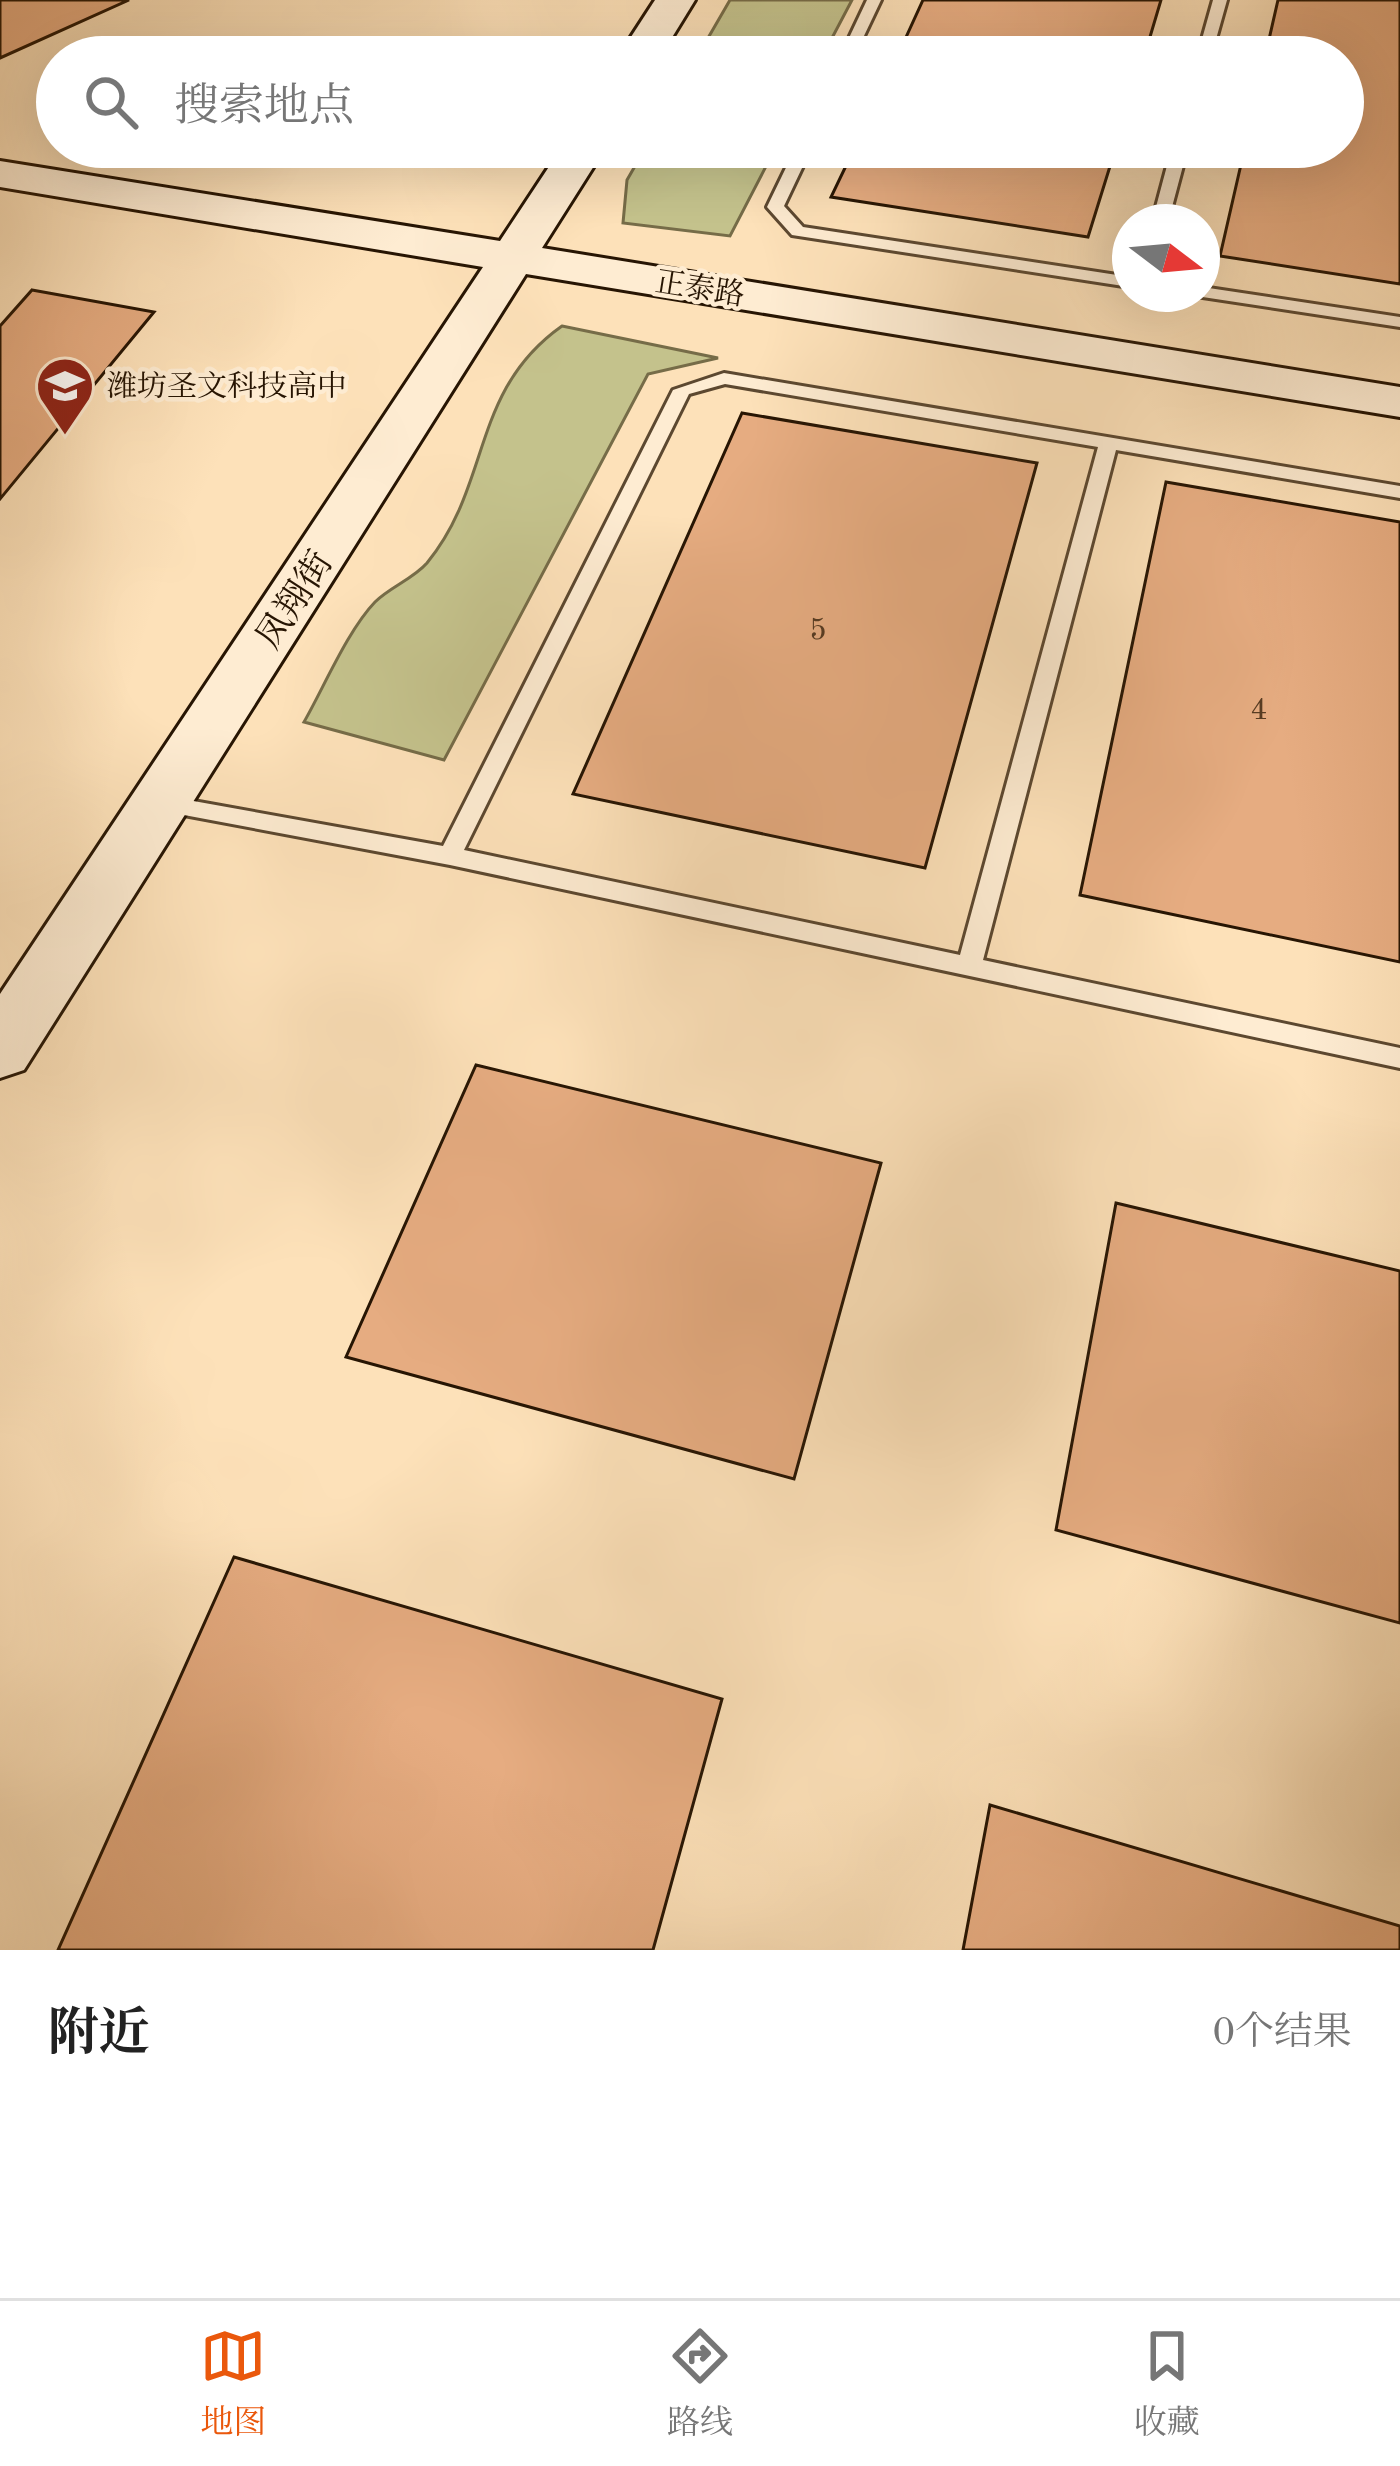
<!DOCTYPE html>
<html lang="zh">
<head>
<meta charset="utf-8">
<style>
	:root { --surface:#fff; --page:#f6f6f6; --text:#222; --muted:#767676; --line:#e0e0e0; --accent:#ea580c }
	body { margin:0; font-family:"Old Standard TT","Noto Serif SC",serif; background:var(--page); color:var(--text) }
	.compass { position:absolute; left:1112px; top:204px; width:108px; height:108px; border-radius:50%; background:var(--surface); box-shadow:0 12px 48px #0002; rotate:106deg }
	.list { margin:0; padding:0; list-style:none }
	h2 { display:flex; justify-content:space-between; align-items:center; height:156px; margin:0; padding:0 48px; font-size:51px }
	h2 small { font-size:39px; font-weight:400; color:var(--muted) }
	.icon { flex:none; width:66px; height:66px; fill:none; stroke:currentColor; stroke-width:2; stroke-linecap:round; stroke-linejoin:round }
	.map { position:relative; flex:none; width:1400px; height:1950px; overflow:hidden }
	.search { position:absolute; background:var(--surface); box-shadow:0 12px 48px #0002; left:36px; right:36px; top:36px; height:132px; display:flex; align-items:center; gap:30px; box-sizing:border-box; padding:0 42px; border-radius:66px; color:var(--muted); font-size:45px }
	.sheet { height:348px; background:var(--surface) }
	nav { display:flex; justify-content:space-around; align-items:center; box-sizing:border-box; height:168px; border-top:3px solid var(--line); background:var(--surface); font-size:33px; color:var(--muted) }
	nav a { display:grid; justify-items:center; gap:6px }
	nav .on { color:var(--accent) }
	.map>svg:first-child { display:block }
</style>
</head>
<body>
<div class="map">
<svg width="1400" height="1950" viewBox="0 0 1400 1950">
	<rect width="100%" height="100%" fill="#fde1b9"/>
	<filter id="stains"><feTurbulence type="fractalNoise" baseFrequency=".00167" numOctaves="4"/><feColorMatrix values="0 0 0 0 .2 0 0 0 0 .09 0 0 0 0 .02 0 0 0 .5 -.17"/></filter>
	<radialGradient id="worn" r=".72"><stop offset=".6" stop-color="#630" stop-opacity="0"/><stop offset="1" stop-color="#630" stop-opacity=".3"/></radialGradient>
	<g fill="#c4c28c" stroke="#766c48" stroke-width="3">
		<polygon points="730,0 852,0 822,57 697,57"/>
		<polygon points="646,147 776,147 730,236 623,223 627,180"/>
		<path d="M 562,326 L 718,358 L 648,374 L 444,760 L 304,722 C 324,687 348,630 375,602 C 390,587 413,579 427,563 C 492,484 470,391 562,326 Z"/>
	</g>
	<g fill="#e6ac81" stroke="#271503" stroke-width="3">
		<polygon points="0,0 129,0 0,58"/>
		<polygon points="923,0 1161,0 1144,57 897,57"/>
		<polygon points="1278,0 1400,0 1400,284 1220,256 1245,147 1343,147 1343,57 1265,57"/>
		<polygon points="855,147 1116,147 1088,237 831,197"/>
		<polygon points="32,290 154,312 0,499 0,326"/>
		<polygon points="742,413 1037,463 925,868 573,794"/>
		<polygon points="1166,482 1400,522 1400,962 1080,895"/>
		<polygon points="476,1065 881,1163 794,1479 346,1357"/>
		<polygon points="1116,1203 1400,1271 1400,1623 1056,1530"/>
		<polygon points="234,1557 722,1699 653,1950 58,1950"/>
		<polygon points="990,1805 1400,1926 1400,1950 963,1950"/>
	</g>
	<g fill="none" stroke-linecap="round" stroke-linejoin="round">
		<defs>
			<g id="lane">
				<polygon points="867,0 881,0 854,57 840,57"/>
				<polygon points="1213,0 1227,0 1211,57 1197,57"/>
				<polygon points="796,147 812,147 784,206 803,227 1130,277 1130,287 792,235 767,207"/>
				<polygon points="1172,147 1188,147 1168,222 1152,222"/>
				<polygon points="1202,287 1400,317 1400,327 1196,296 1202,294"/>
				<path d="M 724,373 L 1400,486 L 1400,498 L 1116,450 L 983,960 L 1400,1048 L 1400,1068 L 450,865 L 152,809 L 149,803 L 152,797 L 160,795 L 443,846 L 673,390 ZM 725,384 L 1098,447 L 960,955 L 464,850 L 689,394 Z"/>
			</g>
			<g id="secondary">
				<polygon points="655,0 695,0 660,57 618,57"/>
				<polygon points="562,147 606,147 542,248 1400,387 1400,417 526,274 24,1070 0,1078 0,994 483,267 0,187 0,161 500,241"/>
			</g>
		</defs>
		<use href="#lane" stroke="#5c4830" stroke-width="6"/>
		<use href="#secondary" stroke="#271503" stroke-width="6"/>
		<use href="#lane" fill="#feecd2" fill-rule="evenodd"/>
		<use href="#secondary" fill="#feecd2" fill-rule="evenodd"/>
	</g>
	<defs>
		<symbol id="school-pin" viewBox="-11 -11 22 30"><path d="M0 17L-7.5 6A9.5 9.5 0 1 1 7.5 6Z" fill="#8f2418" stroke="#feecd2"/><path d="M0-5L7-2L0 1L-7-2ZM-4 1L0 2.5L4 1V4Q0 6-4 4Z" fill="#fff"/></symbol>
	</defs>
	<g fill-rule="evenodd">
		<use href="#school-pin" x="32" y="353" width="66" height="90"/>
	</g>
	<g text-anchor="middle" stroke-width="9" stroke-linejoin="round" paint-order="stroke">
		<g font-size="30" fill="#271503" stroke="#feecd2">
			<text transform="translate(700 288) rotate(9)" y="10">正泰路</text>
		</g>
		<g font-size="30" fill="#271503" stroke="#feecd2" text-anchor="start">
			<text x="107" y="396">潍坊圣文科技高中</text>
		</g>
		<g font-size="30" fill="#573b22">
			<text x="818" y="639">5</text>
			<text x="1259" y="719">4</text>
		</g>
		<g font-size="36" fill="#271503" stroke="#feecd2">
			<text transform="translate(293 599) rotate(-57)" y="13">凤翔街</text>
		</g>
	</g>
	<rect width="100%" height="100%" filter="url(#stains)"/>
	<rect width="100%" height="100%" fill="url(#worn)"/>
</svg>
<svg class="compass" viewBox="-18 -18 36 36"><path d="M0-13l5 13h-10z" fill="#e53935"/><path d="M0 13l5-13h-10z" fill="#767676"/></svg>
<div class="search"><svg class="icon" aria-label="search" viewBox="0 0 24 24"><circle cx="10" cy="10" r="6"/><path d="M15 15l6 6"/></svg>搜索地点</div>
</div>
<section class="sheet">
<h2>附近<small>0个结果</small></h2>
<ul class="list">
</ul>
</section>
<nav>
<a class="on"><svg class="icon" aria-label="map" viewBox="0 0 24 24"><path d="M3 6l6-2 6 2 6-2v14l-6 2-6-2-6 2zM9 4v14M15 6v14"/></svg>地图</a>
<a><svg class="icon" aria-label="directions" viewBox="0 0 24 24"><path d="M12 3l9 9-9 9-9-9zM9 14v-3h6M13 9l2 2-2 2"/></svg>路线</a>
<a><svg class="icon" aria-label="saved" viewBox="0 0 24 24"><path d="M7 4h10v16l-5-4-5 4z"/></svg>收藏</a>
</nav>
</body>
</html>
